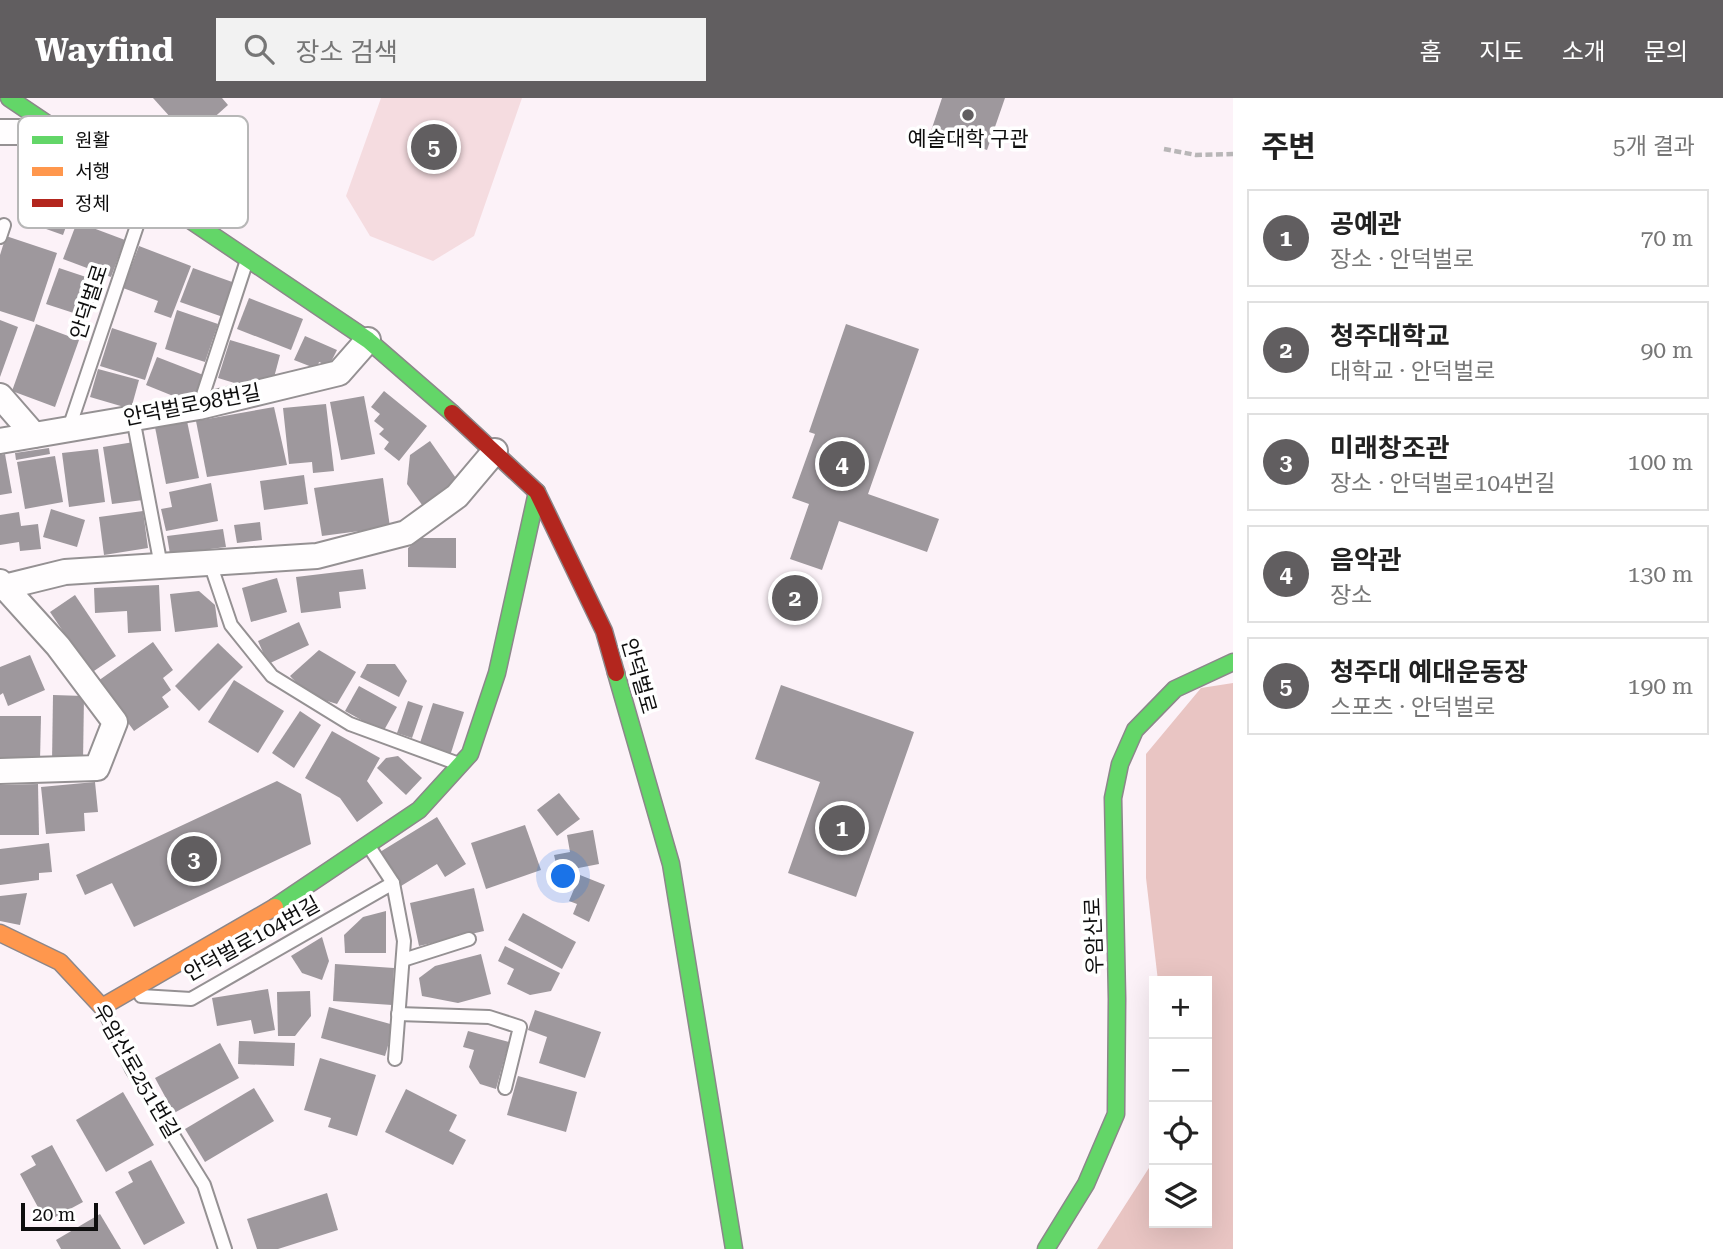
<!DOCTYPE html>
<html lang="ko">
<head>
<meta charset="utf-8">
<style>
	:root { --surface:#fff; --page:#f2f2f2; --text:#222; --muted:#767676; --line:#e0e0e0; --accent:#615e60 }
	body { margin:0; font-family:"Roboto Serif","Noto Sans KR",serif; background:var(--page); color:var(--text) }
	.controls { position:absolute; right:21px; bottom:21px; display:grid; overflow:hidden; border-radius:0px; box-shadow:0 7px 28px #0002 }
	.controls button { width:63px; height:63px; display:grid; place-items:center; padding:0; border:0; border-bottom:2px solid var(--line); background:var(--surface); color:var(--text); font:35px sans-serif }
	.scale { position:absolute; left:21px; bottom:18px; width:77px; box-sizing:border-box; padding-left:7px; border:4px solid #0e0e0e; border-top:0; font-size:19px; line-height:24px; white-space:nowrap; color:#0e0e0e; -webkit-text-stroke:5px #fff; paint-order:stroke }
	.you { position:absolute; left:564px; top:779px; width:24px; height:24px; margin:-18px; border:5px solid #fff; border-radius:50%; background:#1a73e8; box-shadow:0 0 0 10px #1a73e833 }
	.badge { display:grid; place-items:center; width:46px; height:46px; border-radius:50%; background:var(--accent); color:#fff; font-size:23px; font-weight:700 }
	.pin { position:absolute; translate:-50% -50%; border:4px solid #fff; box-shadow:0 2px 7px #0006 }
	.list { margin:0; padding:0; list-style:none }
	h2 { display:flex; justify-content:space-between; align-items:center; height:91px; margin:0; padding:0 28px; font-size:30px }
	h2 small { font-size:23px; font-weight:400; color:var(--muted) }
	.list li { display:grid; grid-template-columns:46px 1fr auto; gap:21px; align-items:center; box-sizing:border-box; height:98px; margin:0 14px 14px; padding:0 14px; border:2px solid var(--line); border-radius:0px }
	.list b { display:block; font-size:26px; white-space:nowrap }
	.list p { margin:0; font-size:23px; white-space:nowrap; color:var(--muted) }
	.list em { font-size:23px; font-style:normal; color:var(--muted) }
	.icon { flex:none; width:38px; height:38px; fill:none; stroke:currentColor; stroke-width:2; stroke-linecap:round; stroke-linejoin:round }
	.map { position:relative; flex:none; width:1233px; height:1151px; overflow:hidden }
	header { display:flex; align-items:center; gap:42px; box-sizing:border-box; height:98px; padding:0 35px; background:var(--accent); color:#fff }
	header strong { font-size:33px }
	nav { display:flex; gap:38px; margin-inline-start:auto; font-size:24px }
	.search { width:490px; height:63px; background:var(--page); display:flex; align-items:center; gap:18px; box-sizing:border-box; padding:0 24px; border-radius:0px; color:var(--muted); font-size:26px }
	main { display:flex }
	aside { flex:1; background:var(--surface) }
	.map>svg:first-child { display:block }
</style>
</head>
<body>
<header>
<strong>Wayfind</strong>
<div class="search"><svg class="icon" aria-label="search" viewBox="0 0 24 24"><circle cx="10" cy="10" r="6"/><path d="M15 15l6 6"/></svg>장소 검색</div>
<nav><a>홈</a><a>지도</a><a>소개</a><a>문의</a></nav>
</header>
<main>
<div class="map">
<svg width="1233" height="1151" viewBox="0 0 1233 1151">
	<rect width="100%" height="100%" fill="#fcf2f8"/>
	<polygon fill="#e9c5c3" points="1233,585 1233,1151 1097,1151 1154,1062 1154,1125 1207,1125 1207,883 1158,883 1146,780 1146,656 1201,590"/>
	<polygon fill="#f5dce0" points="381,0 522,0 474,138 433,163 370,138 346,98"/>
	<g fill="#9e989d">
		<polygon points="153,0 222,0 228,7 190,41"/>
		<polygon points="942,0 1005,0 987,52 931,33"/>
		<polygon points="43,82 44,90 76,101 63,137 18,121 26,98 25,83"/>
		<polygon points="77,124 125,142 111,179 63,161"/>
		<polygon points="6,138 57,155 34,224 0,213 0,157"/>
		<polygon points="139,148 191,168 171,220 154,214 158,203 123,190"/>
		<polygon points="59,170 101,184 89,220 46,206"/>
		<polygon points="193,170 235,185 223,219 180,204"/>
		<polygon points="249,200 303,221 291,252 237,231"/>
		<polygon points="177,212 218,226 205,264 165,251"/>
		<polygon points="0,222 18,229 0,279"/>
		<polygon points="36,226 79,242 55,309 12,293"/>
		<polygon points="846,226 919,251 868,396 939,421 927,454 839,423 822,472 790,461 809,406 792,400 815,336 809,334"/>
		<polygon points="112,230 157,245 145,282 100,268"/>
		<polygon points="305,238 337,252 329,268 319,264 317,271 294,262"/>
		<polygon points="230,242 280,257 272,287 251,290 218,280"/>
		<polygon points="157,259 206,278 200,294 183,302 146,287"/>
		<polygon points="98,271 139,282 131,311 90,299"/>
		<polygon points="384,293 427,328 399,363 384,351 389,344 379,336 384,331 374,323 380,316 371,309"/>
		<polygon points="364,298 375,356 341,362 330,304"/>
		<polygon points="326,306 334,373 313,375 312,364 289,366 283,310"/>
		<polygon points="274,309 287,367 207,379 196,323"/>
		<polygon points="187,323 199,380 166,386 155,329"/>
		<polygon points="430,343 460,386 425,411 407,386 410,357"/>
		<polygon points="134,344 143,402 112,406 103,349"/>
		<polygon points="49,350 50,356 16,362 15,355"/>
		<polygon points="98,351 105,404 69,409 62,355"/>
		<polygon points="5,356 12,395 0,397 0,357"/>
		<polygon points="55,358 63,404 25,411 17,364"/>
		<polygon points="304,377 308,406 264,412 260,383"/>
		<polygon points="383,380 390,429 322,438 314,390"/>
		<polygon points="211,385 218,423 166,433 161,411 172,409 169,394"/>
		<polygon points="51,411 85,422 77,449 43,439"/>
		<polygon points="143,413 148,450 104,457 99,419"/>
		<polygon points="19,414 21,428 38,426 41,451 20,453 19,444 0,447 0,417"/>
		<polygon points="260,424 262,442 237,445 234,427"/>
		<polygon points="223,431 226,449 170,456 167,438"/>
		<polygon points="420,440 456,440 456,470 408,469 408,450"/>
		<polygon points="363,471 366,491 339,494 341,510 301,515 296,479"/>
		<polygon points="277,480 287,514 251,524 242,490"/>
		<polygon points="159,487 161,533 128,535 127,513 95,515 94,490"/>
		<polygon points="199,493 215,507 218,529 175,534 170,496"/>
		<polygon points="75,497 116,558 91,575 50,514"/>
		<polygon points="299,524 309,547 268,566 258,543"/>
		<polygon points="153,544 173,572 163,580 171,592 162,599 169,609 134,633 98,583"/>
		<polygon points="218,545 243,569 199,613 175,588"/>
		<polygon points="319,552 356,574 337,606 308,597 290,578"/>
		<polygon points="30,557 45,592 8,608 3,595 0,597 0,569"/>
		<polygon points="367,566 395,566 407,583 399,599 360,579"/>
		<polygon points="234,582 284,613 258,655 208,624"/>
		<polygon points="781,587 914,634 856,799 788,775 820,684 755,661"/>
		<polygon points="359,588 397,609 383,634 345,613"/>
		<polygon points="53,597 84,598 83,664 52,664"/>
		<polygon points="408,603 423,608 412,640 397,635"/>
		<polygon points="433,605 464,614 450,658 419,648"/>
		<polygon points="300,613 321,627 294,670 272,655"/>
		<polygon points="0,618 41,618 40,663 0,662"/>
		<polygon points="332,633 380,660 367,683 383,705 357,724 340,700 305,680"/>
		<polygon points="398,658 422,680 406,697 377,670 386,660"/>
		<polygon points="277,683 301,696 311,746 134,829 112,785 85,797 76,777"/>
		<polygon points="95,684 98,714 84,715 85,733 46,736 41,689"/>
		<polygon points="38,686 39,737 0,737 0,687"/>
		<polygon points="559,695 580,721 557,738 537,712"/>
		<polygon points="437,719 466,766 445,779 437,766 401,788 380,754"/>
		<polygon points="525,727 541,772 486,791 471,745"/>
		<polygon points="593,732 599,766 558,774 554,757 570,754 567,737"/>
		<polygon points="49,745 52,774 39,775 39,782 0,787 0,751"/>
		<polygon points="580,777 605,787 589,824 573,816 577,806 569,803"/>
		<polygon points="474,790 484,833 419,848 410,805"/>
		<polygon points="27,795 20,827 0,823 0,798"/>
		<polygon points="386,813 386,855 345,855 344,837 363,819"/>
		<polygon points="523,815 576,844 562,871 508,842"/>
		<polygon points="322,839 329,863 322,882 302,875 291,858"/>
		<polygon points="505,848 560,875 551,893 530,897 507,886 514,871 498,863"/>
		<polygon points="481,856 491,896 458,905 422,898 419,880 435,868"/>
		<polygon points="335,866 394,870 392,907 333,903"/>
		<polygon points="268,891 275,932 254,936 251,922 217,928 212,900"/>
		<polygon points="310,893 311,918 295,938 278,938 277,894"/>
		<polygon points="329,909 394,927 385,958 321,940"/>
		<polygon points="535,912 601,934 585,980 539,965 547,939 528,932"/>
		<polygon points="468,933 509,944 496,991 480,986 469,969 474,952 463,949"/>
		<polygon points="239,943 295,945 294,968 238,966"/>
		<polygon points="220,945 239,980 174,1015 155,980"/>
		<polygon points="320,960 376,977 357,1038 328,1029 331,1020 304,1012"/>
		<polygon points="518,978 577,994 566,1034 507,1017"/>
		<polygon points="254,990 274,1023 205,1064 185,1031"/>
		<polygon points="406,991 457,1017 449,1033 466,1042 453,1067 385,1034"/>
		<polygon points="123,994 154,1047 106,1074 76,1022"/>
		<polygon points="52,1047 83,1104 46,1124 20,1076 36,1067 31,1058"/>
		<polygon points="151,1062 185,1125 144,1147 115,1094 133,1084 128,1074"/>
		<polygon points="327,1095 338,1132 278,1151 257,1151 247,1121"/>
		<polygon points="100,1116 121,1151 61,1151 56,1142"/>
	</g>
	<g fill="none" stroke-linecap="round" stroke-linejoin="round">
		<defs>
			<g id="lane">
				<polyline points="0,139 4,127"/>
				<polyline points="199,309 247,162"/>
				<polyline points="133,320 161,468"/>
				<polyline points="69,330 148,95"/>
				<polyline points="210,465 231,527 272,578 350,626 456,665"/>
				<polyline points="368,747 393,785"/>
				<polyline points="403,862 469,841"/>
				<polyline points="141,898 191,901 393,785 404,843 395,961"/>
				<polyline points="104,912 132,971 204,1087 225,1151"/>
				<polyline points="398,916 489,919 520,929 505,990"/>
			</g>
			<g id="street">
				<polyline points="0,34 58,34"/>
				<polyline points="0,298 34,337"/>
				<polyline points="0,343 199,309 339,275 368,242"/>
				<polyline points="0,484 58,548 115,624 97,670 0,673"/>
				<polyline points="0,490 65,474 317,458 406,435 457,398 495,353"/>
			</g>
			<g id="fast">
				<polyline points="9,0 368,242 452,315"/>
				<polyline points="616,575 671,766 734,1151"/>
				<polyline points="275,809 419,712 470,656 497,575 537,394"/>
				<polyline points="1046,1151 1086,1086 1116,1016 1117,901 1113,700 1120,666 1135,632 1175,591 1233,564"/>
			</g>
			<polyline id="slow" points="0,835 60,864 102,909 275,809"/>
			<polyline id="jam" points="452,315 537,394 604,533 616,575"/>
		</defs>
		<use href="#lane" stroke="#959193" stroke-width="16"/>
		<use href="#street" stroke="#959193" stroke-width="28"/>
		<use href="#fast" stroke="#8c878a" stroke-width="19"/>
		<use href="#slow" stroke="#8c878a" stroke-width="19"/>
		<use href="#jam" stroke="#8c878a" stroke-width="19"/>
		<polyline stroke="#b8b6b7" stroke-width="4.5" stroke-dasharray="7 3.5" stroke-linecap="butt" points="1164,51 1196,57 1233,56"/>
		<use href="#lane" stroke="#fffdfe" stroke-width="12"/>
		<use href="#street" stroke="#fffdfe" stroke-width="24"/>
		<use href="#fast" stroke="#63d668" stroke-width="16"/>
		<use href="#slow" stroke="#ff974d" stroke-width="16"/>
		<use href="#jam" stroke="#b3261e" stroke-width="16"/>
	</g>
	<circle fill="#615e60" stroke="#fff" stroke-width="2.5" cx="968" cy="17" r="7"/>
	<g text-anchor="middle" stroke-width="7" stroke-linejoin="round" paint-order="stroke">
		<g font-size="21" fill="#0e0e0e" stroke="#fff">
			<text x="968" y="48">예술대학 구관</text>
		</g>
		<g font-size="21" fill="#0e0e0e" stroke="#fff">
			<text transform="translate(89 204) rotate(-72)" y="7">안덕벌로</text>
			<text transform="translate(192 307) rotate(-11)" y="7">안덕벌로98번길</text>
			<text transform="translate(639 578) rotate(74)" y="7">안덕벌로</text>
			<text transform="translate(1094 838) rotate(-92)" y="7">우암산로</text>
			<text transform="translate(252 841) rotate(-29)" y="7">안덕벌로104번길</text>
			<text transform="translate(136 973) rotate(60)" y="7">우암산로251번길</text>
		</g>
	</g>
	<rect x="18" y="18" width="230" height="112" rx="10" fill="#fff" stroke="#b7b7b7" stroke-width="2"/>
	<rect x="32" y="38" width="31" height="8" fill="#63d668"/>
	<rect x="32" y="69" width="31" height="9" fill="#ff974d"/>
	<rect x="32" y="101" width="31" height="8" fill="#b3261e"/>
	<g font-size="19" fill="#0e0e0e">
		<text x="75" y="49">원활</text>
		<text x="75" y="80">서행</text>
		<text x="75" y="112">정체</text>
	</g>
</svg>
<div class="controls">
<button>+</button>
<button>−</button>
<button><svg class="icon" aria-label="locate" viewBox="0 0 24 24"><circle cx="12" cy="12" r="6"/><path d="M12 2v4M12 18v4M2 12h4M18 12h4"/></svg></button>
<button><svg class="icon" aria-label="layers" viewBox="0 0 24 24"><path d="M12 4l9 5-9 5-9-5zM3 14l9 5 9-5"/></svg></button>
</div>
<div class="scale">20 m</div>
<div class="you"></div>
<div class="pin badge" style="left:842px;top:730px">1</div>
<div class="pin badge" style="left:795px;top:500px">2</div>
<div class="pin badge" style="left:194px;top:761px">3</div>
<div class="pin badge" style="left:842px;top:366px">4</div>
<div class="pin badge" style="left:434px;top:49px">5</div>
</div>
<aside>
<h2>주변<small>5개 결과</small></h2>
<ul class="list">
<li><span class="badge">1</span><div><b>공예관</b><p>장소 · 안덕벌로</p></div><em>70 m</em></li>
<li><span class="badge">2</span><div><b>청주대학교</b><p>대학교 · 안덕벌로</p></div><em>90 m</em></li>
<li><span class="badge">3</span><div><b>미래창조관</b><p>장소 · 안덕벌로104번길</p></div><em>100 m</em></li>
<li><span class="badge">4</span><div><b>음악관</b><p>장소</p></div><em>130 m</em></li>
<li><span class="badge">5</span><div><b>청주대 예대운동장</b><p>스포츠 · 안덕벌로</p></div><em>190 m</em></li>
</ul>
</aside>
</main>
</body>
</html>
